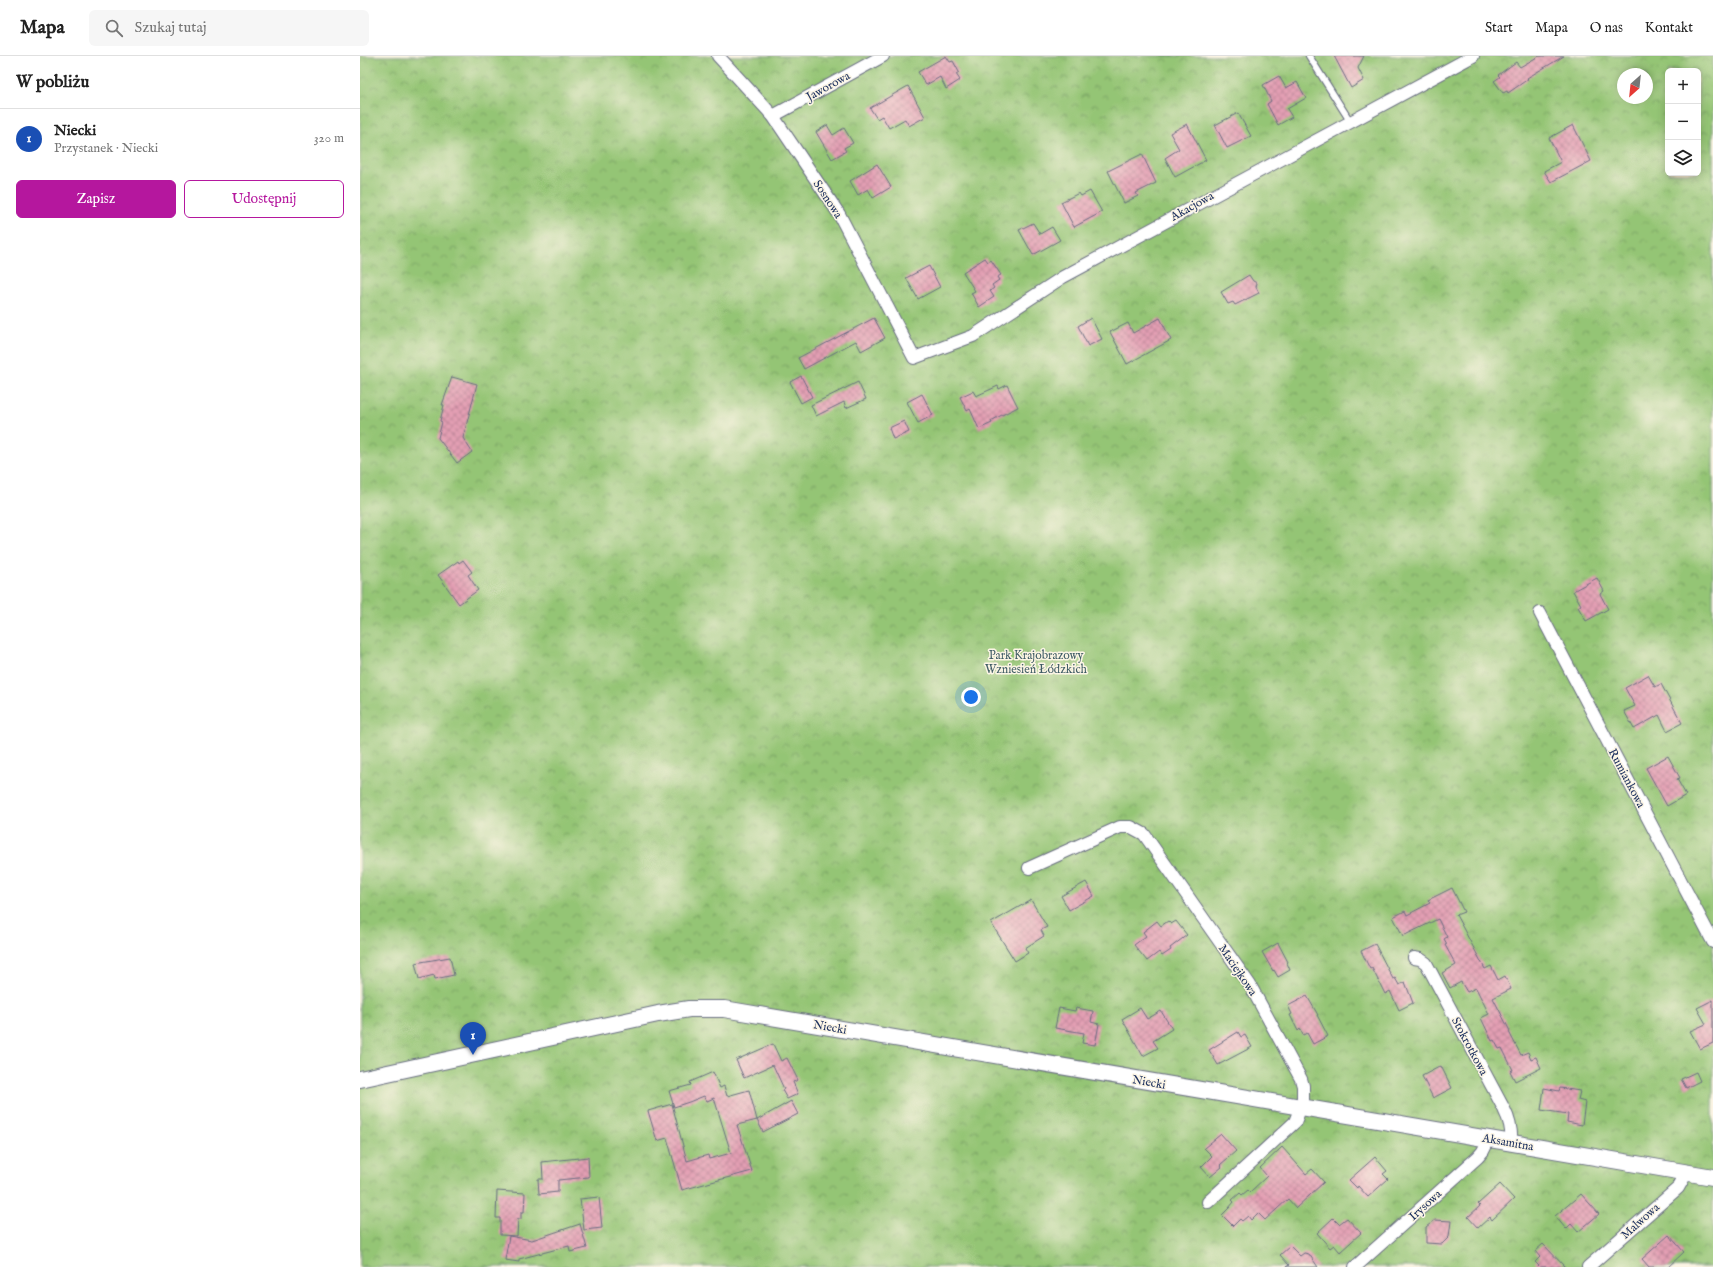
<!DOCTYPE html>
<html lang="pl">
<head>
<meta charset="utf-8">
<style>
	:root { --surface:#fff; --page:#f6f6f6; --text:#222; --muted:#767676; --line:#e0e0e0; --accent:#b5179e }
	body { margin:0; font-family:"IM FELL English",serif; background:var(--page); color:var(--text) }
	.controls { position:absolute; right:12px; top:12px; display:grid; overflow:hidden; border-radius:6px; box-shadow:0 2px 10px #0003 }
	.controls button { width:36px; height:36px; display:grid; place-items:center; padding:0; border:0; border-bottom:1px solid var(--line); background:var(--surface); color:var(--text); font:20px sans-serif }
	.compass { position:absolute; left:1257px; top:12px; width:36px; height:36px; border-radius:50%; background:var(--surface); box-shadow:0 2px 10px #0003; rotate:207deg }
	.you { position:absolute; left:611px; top:641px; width:14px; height:14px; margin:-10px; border:3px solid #fff; border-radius:50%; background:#1a73e8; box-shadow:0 0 0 6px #1a73e833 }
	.badge { display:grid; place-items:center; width:26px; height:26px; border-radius:50%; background:var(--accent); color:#fff; font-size:13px; font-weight:700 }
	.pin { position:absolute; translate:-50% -33px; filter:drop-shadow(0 1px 2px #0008) }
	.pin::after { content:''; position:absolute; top:21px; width:14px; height:12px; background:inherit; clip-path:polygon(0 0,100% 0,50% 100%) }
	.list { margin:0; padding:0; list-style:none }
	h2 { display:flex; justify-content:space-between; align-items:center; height:52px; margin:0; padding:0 16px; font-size:17px }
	h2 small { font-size:13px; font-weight:400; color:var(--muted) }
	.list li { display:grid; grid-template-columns:26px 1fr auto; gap:12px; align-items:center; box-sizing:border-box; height:60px; padding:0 16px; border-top:1px solid var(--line) }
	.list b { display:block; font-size:15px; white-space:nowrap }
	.list p { margin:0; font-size:13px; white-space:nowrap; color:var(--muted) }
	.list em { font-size:13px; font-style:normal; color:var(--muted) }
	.actions { display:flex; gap:8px; padding:12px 16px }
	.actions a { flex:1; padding:9px 0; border:1px solid var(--accent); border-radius:6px; text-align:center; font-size:14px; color:var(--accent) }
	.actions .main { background:var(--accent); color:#fff }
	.icon { flex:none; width:22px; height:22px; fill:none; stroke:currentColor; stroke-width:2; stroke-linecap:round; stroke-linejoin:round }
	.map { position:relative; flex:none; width:1353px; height:1211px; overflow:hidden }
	header { display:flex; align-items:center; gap:24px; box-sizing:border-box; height:56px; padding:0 20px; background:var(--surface); border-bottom:1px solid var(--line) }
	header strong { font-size:19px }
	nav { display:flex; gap:22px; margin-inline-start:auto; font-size:14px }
	.search { width:280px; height:36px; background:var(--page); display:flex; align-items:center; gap:10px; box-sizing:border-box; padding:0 14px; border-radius:6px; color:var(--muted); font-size:15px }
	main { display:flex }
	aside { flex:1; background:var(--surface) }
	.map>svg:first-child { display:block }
</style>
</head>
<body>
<header>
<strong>Mapa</strong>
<div class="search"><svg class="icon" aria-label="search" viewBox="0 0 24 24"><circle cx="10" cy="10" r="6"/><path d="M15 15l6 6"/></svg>Szukaj tutaj</div>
<nav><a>Start</a><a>Mapa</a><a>O nas</a><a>Kontakt</a></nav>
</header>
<main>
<aside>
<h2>W pobliżu<small></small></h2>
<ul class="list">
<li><span class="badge" style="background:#1a4fb4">1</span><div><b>Niecki</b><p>Przystanek · Niecki</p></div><em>320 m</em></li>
</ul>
<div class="actions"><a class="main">Zapisz</a><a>Udostępnij</a></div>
</aside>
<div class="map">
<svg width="1353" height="1211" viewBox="0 0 1353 1211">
	<defs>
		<pattern id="park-crowns" width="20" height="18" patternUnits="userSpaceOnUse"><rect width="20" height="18" fill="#94c575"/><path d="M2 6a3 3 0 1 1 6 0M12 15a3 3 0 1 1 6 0" fill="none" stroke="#78a063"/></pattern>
		<pattern id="building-cross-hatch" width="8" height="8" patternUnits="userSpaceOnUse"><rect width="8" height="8" fill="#e39fb3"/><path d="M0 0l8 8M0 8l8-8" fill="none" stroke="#b78295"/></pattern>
	</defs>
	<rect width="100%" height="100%" fill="#fcf5e5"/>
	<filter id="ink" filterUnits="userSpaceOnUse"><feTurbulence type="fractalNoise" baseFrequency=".025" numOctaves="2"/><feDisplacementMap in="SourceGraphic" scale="8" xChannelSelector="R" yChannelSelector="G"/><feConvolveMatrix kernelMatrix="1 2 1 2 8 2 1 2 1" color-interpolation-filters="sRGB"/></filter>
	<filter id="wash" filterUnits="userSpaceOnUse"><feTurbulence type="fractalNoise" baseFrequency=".012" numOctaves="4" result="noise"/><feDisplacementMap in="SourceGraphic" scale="16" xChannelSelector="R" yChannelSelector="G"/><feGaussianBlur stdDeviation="0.9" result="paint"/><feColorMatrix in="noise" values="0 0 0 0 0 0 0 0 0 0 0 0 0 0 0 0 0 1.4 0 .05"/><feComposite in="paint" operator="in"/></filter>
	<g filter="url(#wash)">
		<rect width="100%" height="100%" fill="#f4dcbf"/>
		<path fill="url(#park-crowns)" stroke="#587a6a" fill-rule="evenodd" d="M 0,0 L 1353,0 L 1353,1211 L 0,1211 ZM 1308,15 L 1338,15 L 1338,117 L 1308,117 ZM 1263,18 L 1287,18 L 1287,42 L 1263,42 Z"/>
		<g id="blocks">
			<g fill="url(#building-cross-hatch)">
				<polygon points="586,0 590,6 593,5 599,16 596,18 600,24 586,33 580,21 566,29 558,16"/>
				<polygon points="974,0 1004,0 998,12 1004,24 991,32"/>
				<polygon points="1179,0 1204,0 1167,22 1168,23 1148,37 1147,35 1143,37 1134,25 1140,21 1138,19 1156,6 1160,11"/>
				<polygon points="919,20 926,32 937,26 946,42 927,53 932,61 918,69 907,48 911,45 903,29"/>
				<polygon points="548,30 565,61 549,70 545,63 529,72 522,60 517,63 510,52"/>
				<polygon points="878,57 891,80 867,92 855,69"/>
				<polygon points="827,68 846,104 815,121 805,102 819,93 810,77"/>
				<polygon points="467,69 473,79 484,72 493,87 484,92 486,95 472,103 456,76"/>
				<polygon points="1213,69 1231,105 1191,126 1184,115 1201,106 1189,82"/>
				<polygon points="782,98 796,127 776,137 778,140 764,147 748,115"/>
				<polygon points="517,108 531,131 513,142 508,133 498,139 490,125"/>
				<polygon points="730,135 742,156 714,171 701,146 719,137 721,140"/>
				<polygon points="673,167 680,178 692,171 700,184 673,199 659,174"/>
				<polygon points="625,202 628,206 631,204 641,219 637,221 639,224 632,229 634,232 630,235 634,241 619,251 611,237 615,235 603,216"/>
				<polygon points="569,210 580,231 558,243 546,222"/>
				<polygon points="889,219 893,225 897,227 896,231 899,237 875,249 873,246 868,248 861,236"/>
				<polygon points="514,262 525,282 501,295 496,285 444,313 438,302"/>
				<polygon points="731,262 742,283 728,290 718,270"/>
				<polygon points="800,262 811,284 767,308 750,276 768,267 773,277"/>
				<polygon points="441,320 452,341 441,347 430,326"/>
				<polygon points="92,321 117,328 103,382 112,396 97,407 78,382 82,366 80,365 84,349 82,349"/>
				<polygon points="498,326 506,343 486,352 484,346 456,360 451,349"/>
				<polygon points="647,329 658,351 640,360 631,365 632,367 619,373 610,353 607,355 600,341 613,335 616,340 638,330 639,333"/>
				<polygon points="562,338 573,359 558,367 547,346"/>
				<polygon points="544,365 549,376 533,383 529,372"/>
				<polygon points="103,504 112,516 108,519 118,534 99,548 78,519 98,505 99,507"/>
				<polygon points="1237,522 1244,535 1240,538 1248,553 1226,565 1218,551 1221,549 1213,535"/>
				<polygon points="1288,619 1295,631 1301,628 1322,667 1307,675 1299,659 1274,673 1264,655 1275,650 1265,632"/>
				<polygon points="1308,700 1320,722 1317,723 1326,739 1307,750 1286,712"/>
				<polygon points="726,826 734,840 709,854 701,840"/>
				<polygon points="1092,832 1104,856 1096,859 1125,913 1131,910 1138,924 1145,920 1151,933 1133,942 1150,975 1149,976 1161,999 1168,996 1171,1003 1176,1001 1181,1012 1155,1025 1150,1015 1153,1014 1142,992 1139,993 1134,984 1132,985 1121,962 1129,958 1116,932 1107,936 1101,926 1090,932 1082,917 1096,909 1085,889 1087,888 1084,883 1087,881 1078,863 1043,880 1033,861 1045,855 1047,859 1070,847 1068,844"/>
				<polygon points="671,844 687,871 681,874 684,880 665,892 668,897 655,905 631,867"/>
				<polygon points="797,865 801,870 808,865 811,868 816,865 827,879 810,892 811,894 802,900 799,896 787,905 774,889 786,880 783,876"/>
				<polygon points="918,887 928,906 927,907 930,914 918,921 914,914 913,915 902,896"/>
				<polygon points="1015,888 1033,923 1035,922 1039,929 1045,926 1053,947 1039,954 1030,935 1025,938 1012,912 1010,913 1001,895"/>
				<polygon points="90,901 94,919 75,923 74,919 59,923 55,907"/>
				<polygon points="947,940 958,959 957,959 968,980 953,988 947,977 943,979 940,973 938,975 930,959 932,958 928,950"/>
				<polygon points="1353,944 1353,987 1340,993 1330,975 1346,968 1337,952"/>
				<polygon points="699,952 715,955 716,952 733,955 731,966 739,968 735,989 722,987 724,977 695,972"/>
				<polygon points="780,952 787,963 801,955 812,973 793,985 798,992 783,1000 762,963"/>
				<polygon points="878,976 881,981 885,979 892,991 858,1009 849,994"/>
				<polygon points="413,988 421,1005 427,1002 438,1024 433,1026 438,1038 427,1043 422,1034 424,1033 413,1009 384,1022 376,1004"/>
				<polygon points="1081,1010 1092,1032 1073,1042 1062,1020"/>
				<polygon points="353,1016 360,1032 364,1030 367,1040 389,1034 397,1064 377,1069 392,1115 322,1134 307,1082 297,1085 288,1055 312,1048 327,1105 348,1099 349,1103 371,1097 354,1042 347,1045 344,1040 329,1046 314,1051 309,1035 331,1029 330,1026"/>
				<polygon points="1336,1016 1340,1025 1326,1032 1321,1023"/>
				<polygon points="1184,1032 1199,1035 1200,1032 1220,1035 1218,1044 1225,1046 1222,1069 1207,1066 1208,1058 1181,1054"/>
				<polygon points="431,1045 438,1058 403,1076 397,1064"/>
				<polygon points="861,1078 876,1095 860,1109 862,1111 850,1121 841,1111 852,1100 844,1092"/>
				<polygon points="922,1091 946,1118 952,1113 964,1126 936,1152 928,1143 905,1164 898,1157 891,1164 888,1160 882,1165 880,1163 873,1170 862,1159 869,1152 874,1146 872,1144 880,1137 882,1139 888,1134 890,1136 907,1120 900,1112"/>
				<polygon points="228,1101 229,1121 198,1124 198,1136 179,1138 178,1123 183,1123 182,1106"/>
				<polygon points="1015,1101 1027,1115 1023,1118 1028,1123 1008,1141 998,1130 997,1132 989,1124"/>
				<polygon points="1140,1128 1154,1143 1132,1164 1130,1161 1118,1172 1108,1161 1120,1150 1118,1148"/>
				<polygon points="137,1135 165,1137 164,1156 161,1156 161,1163 158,1163 157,1180 140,1179 140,1162 136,1162"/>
				<polygon points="1221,1138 1239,1158 1218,1176 1211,1168 1206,1173 1195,1160"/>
				<polygon points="239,1141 242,1172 224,1174 220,1143"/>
				<polygon points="973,1162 979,1168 987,1162 1001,1177 980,1196 974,1189 970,1192 957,1177"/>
				<polygon points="1075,1164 1091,1165 1089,1181 1082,1188 1066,1187 1066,1171"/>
				<polygon points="220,1168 227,1192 210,1196 209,1190 159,1203 159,1206 145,1204 149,1180 172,1184"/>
				<polygon points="1309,1179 1324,1196 1308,1211 1289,1211 1282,1203"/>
				<polygon points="1183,1188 1205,1211 1180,1211 1175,1206 1180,1201 1175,1195"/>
				<polygon points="930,1190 940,1200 944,1197 949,1198 958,1211 926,1211 929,1209 920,1199"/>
			</g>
		</g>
	</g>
	<g filter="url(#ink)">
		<use href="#blocks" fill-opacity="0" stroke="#676c80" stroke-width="1"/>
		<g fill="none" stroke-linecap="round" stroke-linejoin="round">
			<defs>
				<polyline id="service" points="949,0 990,65"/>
				<g id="minor">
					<polyline points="358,0 413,60 479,158 554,302 613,280 703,221 1113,0"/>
					<polyline points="413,60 523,0"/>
					<polyline points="1180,557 1353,886"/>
					<polyline points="669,812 760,771 771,771 784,778 890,929 941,1023 943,1030 943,1045 935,1066 848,1146"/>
					<path d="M 1054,902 L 1060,903 L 1066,907 L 1144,1053 C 1150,1065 1152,1074 1151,1087"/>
					<polyline points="995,1211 1118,1101 1123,1095 1129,1083"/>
					<polyline points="1228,1211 1318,1132 1327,1116"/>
				</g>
				<polyline id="tertiary" points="0,1023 298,958 329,953 364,953 1353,1121"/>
			</defs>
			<use href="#service" stroke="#676c80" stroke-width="8"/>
			<use href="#minor" stroke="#676c80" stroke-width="14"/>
			<use href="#tertiary" stroke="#676c80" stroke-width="18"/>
			<use href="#service" stroke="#fff" stroke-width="6"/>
			<use href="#minor" stroke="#fff" stroke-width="12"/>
			<use href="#tertiary" stroke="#fff" stroke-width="16"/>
		</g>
	</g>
	<g text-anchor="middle" stroke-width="3" stroke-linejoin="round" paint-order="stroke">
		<g font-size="12" fill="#1b2f5e" stroke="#fcf5e5">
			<text transform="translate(468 30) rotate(-29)" y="4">Jaworowa</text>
			<text transform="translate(468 143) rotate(57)" y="4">Sosnowa</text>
			<text transform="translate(832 150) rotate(-29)" y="4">Akacjowa</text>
			<text transform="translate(1267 722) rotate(62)" y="4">Rumiankowa</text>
			<text transform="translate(878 914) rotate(56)" y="4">Maciejkowa</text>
			<text transform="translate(470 971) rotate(10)" y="4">Niecki</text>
			<text transform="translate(1110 990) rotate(62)" y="4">Stokrotkowa</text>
			<text transform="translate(789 1026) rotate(10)" y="4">Niecki</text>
			<text transform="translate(1148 1086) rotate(10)" y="4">Aksamitna</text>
			<text transform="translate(1065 1149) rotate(-42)" y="4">Irysowa</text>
			<text transform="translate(1280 1165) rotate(-42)" y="4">Malwowa</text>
		</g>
		<g font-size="12" fill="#3f5c65" stroke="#fcf5e5">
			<text x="676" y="603">Park Krajobrazowy<tspan x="676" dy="14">Wzniesień Łódzkich</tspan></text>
		</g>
	</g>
</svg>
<div class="controls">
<button>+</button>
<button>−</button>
<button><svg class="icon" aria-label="layers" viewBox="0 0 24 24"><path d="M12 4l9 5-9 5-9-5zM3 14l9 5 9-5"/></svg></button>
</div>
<svg class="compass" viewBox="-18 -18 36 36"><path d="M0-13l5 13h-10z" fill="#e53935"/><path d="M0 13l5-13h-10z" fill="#767676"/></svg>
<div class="you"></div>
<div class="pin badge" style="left:113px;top:999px;background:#1a4fb4">1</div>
</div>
</main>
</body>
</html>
